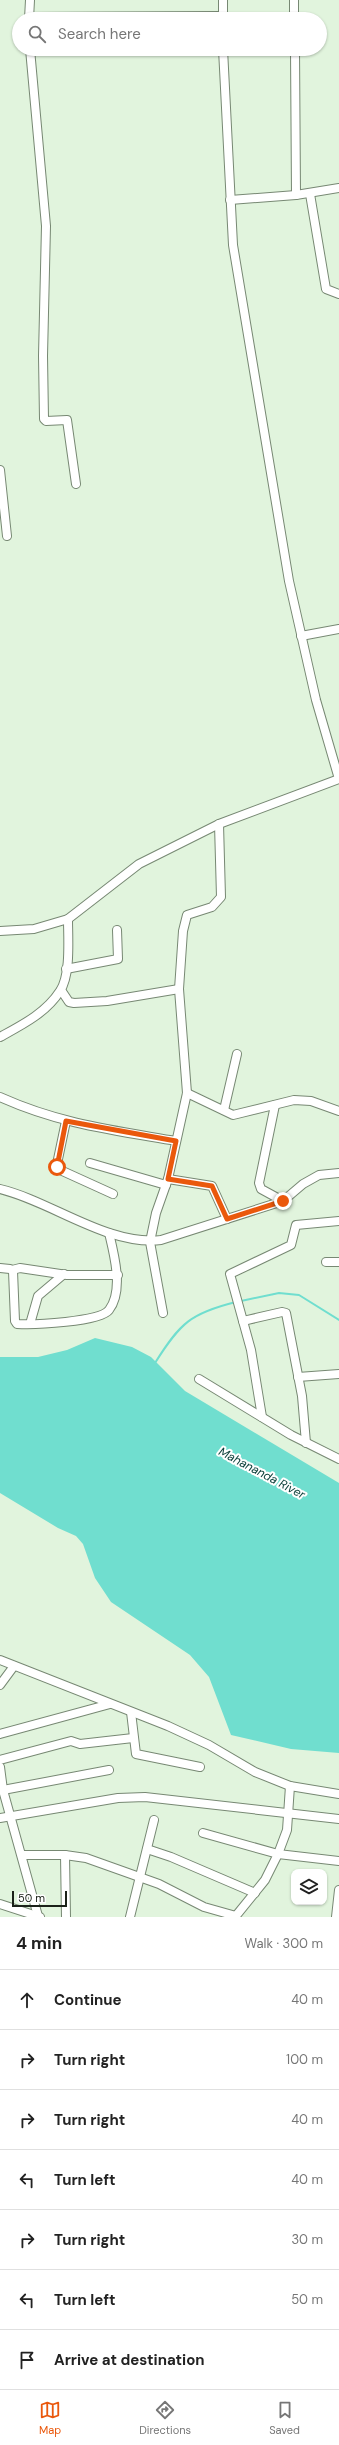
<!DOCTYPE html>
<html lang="en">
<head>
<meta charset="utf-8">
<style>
	:root { --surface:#fff; --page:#f6f6f6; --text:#222; --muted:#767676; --line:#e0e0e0; --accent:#ea580c }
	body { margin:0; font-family:"DM Sans",sans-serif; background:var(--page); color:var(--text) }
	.controls { position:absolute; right:12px; bottom:12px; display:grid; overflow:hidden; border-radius:8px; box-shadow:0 1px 3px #0004 }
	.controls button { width:36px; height:36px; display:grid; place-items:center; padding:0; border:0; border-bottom:1px solid var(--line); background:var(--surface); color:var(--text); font:20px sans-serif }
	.scale { position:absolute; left:12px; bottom:10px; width:55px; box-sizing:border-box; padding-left:4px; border:2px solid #1b2119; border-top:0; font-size:11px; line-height:14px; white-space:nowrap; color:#1b2119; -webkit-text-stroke:3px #fff; paint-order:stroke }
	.stop { position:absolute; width:12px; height:12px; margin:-9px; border:3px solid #ea580c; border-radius:50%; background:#fff }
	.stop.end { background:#ea580c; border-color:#fff; box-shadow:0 1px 4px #0008 }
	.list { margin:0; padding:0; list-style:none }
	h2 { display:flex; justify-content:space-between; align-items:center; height:52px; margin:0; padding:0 16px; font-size:17px }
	h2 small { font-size:13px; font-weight:400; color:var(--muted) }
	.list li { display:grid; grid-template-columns:26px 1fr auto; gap:12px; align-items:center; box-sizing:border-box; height:60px; padding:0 16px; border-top:1px solid var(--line) }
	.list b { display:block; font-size:15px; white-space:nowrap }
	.list em { font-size:13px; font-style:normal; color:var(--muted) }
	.icon { flex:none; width:22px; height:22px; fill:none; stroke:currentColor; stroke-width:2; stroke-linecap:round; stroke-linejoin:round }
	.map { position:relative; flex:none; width:339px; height:1917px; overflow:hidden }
	.search { position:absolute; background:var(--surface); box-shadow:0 1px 3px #0004; left:12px; right:12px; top:12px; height:44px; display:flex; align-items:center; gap:10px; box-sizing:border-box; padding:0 14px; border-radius:22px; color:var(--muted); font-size:15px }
	.sheet { height:472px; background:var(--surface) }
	nav { display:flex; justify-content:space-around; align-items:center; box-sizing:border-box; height:56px; border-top:1px solid var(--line); background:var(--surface); font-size:11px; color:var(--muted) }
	nav a { display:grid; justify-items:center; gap:2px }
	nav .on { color:var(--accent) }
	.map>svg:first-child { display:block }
</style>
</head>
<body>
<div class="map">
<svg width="339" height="1917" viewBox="0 0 339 1917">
	<rect width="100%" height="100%" fill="#e1f4dd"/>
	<polygon fill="#70decf" points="95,1338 132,1347 151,1357 185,1391 339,1483 339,1753 291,1749 231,1735 209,1677 190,1655 111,1602 95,1578 83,1544 76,1536 58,1528 0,1493 0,1357 38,1357 67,1350"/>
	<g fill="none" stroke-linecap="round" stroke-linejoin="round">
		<g stroke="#70decf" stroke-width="2">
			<polyline points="241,1301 279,1293 299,1295 339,1320"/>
			<path d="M 155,1363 C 180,1323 191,1313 236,1302"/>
		</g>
		<defs>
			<g id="minor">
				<polyline points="294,0 294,19"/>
				<polyline points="29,17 223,16"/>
				<polyline points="29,19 30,0"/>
				<polyline points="223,19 223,0"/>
				<polyline points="30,49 46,226 43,356 44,419 46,421 67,420 76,484"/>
				<polyline points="223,49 233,245 289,581 316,700 339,779"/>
				<polyline points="295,49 296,195"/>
				<polyline points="310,194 326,289 339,294"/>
				<polyline points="230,200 296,195 339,188"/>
				<polyline points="0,470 7,536"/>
				<polyline points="301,636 339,629"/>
				<polyline points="0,931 34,929 68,919 139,864 219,824 339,779"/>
				<polyline points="66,969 118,959 117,930"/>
				<polyline points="61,990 69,1002 74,1003 107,1001 179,989"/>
				<path d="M 0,1037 C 22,1025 46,1013 60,991 C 71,975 68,938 68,919"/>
				<polyline points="187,1093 233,1115 294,1100 311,1101 339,1111"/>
				<path d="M 0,1097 C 60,1124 112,1130 176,1141"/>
				<polyline points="275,1105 259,1183 261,1189 283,1201"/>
				<polyline points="224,1110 237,1054"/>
				<polyline points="66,1121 57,1164 58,1169 113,1194"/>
				<polyline points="90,1163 166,1185"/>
				<polyline points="168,1179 212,1186 227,1219"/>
				<path d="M 0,1189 C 51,1201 107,1246 161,1240 L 283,1201 L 303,1184 L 319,1175 L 339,1173"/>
				<polyline points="326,1262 339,1262"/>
				<path d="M 0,1268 L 10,1269 L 13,1271 L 15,1321 L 17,1324 C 33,1325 100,1322 109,1310 C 124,1291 114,1254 109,1233"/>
				<polyline points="12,1270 20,1268 67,1275 118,1275"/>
				<polyline points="163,1313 150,1242 156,1213 168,1179 187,1093 179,989 183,931 187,915 212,907 221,897 219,824"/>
				<polyline points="243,1321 282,1312 286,1313 302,1396 306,1443"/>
				<polyline points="30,1324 38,1296 64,1274"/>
				<polyline points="298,1377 339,1374"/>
				<polyline points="199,1379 291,1435 339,1459"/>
				<polyline points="262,1417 251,1350 230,1274 291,1245 296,1225 339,1221"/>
				<polyline points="0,1660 168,1726 209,1745 255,1772 290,1786 339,1794"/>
				<polyline points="0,1685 14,1666"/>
				<polyline points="131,1712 136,1754 200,1767"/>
				<polyline points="0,1734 110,1704"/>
				<polyline points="0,1760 71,1741 80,1744 133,1738"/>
				<polyline points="0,1767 3,1790 38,1916"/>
				<polyline points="3,1790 109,1770"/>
				<polyline points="0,1818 118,1798 145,1797 339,1819"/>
				<polyline points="203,1833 278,1854 339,1861"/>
				<polyline points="147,1849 171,1857 255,1893"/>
				<polyline points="22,1855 65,1855 86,1858 159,1884 204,1907 236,1916"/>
				<polyline points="65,1855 66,1917"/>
				<polyline points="0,1904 40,1917"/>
				<polyline points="130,1917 154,1820"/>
				<polyline points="235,1917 265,1880 278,1854 287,1830 290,1786"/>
				<polyline points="336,1917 339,1890"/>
			</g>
		</defs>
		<use href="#minor" stroke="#778873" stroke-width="10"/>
		<use href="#minor" stroke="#fff" stroke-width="8"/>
	</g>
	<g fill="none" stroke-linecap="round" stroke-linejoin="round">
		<polyline stroke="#ea580c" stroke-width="5" points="57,1167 66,1121 176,1141 168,1179 212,1186 227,1219 283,1201"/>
	</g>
	<g text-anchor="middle" stroke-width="4" stroke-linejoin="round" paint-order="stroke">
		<g font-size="12" font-style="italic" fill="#0d413b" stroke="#fff">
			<text transform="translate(262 1473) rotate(28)" y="4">Mahananda River</text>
		</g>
	</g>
</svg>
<div class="controls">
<button><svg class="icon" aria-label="layers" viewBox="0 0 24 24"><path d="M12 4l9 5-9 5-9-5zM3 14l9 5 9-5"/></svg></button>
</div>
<div class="scale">50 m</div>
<div class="stop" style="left:57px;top:1167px"></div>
<div class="stop end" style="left:283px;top:1201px"></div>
<div class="search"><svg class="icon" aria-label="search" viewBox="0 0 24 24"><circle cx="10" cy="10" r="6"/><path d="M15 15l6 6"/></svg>Search here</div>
</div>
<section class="sheet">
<h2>4 min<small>Walk · 300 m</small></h2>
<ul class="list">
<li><svg class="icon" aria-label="ahead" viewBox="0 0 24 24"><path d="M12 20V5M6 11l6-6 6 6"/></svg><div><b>Continue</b></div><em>40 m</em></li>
<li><svg class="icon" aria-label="right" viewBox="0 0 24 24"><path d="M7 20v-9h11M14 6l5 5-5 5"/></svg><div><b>Turn right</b></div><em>100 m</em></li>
<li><svg class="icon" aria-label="right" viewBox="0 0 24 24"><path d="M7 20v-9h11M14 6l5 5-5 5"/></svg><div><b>Turn right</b></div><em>40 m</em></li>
<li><svg class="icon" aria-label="left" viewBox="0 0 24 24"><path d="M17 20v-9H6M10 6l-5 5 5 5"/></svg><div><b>Turn left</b></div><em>40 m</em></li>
<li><svg class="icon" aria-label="right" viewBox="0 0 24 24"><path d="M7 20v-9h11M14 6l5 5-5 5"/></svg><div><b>Turn right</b></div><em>30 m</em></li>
<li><svg class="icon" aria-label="left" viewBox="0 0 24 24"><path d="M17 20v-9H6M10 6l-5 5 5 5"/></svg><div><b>Turn left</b></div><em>50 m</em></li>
<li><svg class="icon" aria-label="arrive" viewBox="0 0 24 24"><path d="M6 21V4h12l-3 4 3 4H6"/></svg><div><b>Arrive at destination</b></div></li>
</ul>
</section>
<nav>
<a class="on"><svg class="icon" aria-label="map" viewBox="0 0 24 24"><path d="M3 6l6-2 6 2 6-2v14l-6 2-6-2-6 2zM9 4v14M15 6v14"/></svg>Map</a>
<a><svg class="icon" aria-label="directions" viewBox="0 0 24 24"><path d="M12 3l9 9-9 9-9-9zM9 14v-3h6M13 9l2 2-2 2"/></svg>Directions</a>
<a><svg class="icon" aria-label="saved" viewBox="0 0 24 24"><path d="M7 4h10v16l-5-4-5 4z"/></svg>Saved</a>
</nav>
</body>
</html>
